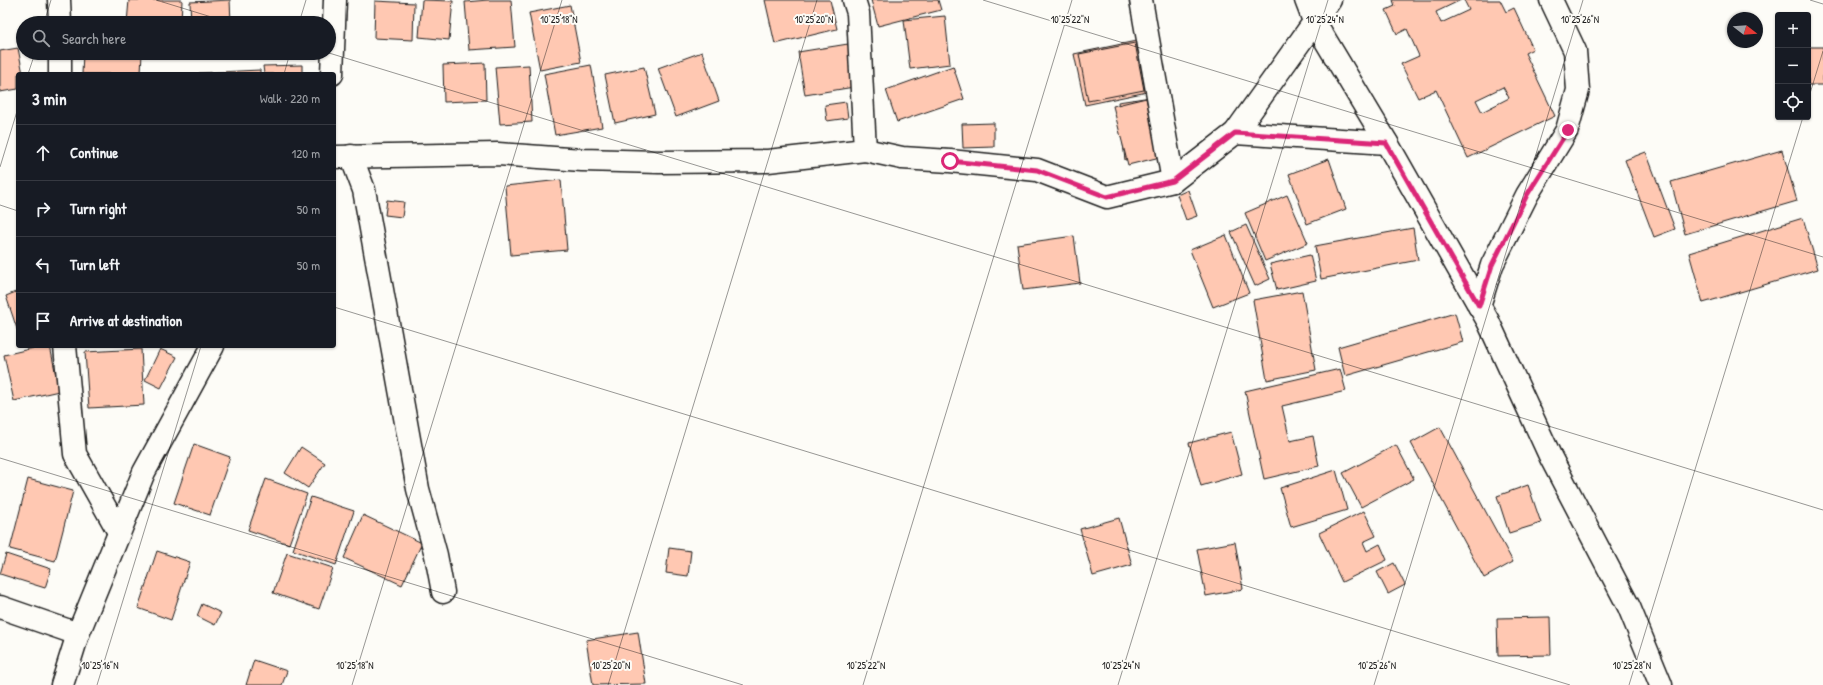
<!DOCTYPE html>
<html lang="en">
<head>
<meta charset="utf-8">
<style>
	:root { --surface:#171b24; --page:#242831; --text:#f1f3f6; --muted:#9ea1a6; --line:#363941 }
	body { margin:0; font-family:"Patrick Hand",sans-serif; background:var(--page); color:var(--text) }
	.controls { position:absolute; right:12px; top:12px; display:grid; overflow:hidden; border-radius:4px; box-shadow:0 1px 3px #0004 }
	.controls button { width:36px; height:36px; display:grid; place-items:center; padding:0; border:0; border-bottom:1px solid var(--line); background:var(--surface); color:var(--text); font:20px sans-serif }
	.compass { position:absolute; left:1727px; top:12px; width:36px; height:36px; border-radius:50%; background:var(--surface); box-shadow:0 1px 3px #0004; rotate:107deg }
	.stop { position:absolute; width:12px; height:12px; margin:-9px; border:3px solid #db2777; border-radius:50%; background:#fff }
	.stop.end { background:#db2777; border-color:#fff; box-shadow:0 1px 4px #0008 }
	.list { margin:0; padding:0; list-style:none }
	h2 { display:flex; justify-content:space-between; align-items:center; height:52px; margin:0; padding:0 16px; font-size:17px }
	h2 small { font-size:13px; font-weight:400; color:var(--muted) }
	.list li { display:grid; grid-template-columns:26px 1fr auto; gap:12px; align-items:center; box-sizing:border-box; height:56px; padding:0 16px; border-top:1px solid var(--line) }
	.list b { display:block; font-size:15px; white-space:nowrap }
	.list em { font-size:13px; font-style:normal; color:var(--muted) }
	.icon { flex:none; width:22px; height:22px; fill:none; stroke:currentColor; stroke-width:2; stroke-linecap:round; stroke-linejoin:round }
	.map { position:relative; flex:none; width:1823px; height:685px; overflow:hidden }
	.search { position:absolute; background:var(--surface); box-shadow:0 1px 3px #0004; left:16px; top:16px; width:320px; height:44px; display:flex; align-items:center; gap:10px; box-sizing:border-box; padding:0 14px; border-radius:22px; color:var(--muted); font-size:15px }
	.panel { position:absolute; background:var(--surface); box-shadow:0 1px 3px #0004; left:16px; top:72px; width:320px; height:276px; border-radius:4px }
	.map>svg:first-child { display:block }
</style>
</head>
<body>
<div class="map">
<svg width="1823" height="685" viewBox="0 0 1823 685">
	<rect width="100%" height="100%" fill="#fdfcf7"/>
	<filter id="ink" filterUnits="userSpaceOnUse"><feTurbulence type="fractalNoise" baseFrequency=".025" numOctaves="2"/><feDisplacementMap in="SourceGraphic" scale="8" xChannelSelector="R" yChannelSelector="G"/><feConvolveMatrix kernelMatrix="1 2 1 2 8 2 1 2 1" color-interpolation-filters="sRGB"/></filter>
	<g filter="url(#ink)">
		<g fill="#ffc8b2" stroke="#1c1c1c" fill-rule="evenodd">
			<polygon points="129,0 182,0 181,23 127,23"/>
			<polygon points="230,0 231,23 191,23 190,2"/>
			<polygon points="422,0 453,1 449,40 419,37"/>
			<polygon points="488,0 511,0 515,47 469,50 465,2"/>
			<polygon points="765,0 830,0 837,29 775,44"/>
			<polygon points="871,0 938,0 941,10 878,26"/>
			<path d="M 1393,0 L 1461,0 L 1436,12 L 1441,23 L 1469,10 L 1464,0 L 1500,0 L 1506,12 L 1514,8 L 1533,49 L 1525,53 L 1555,116 L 1468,158 L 1436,90 L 1418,98 L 1401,64 L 1419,56 L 1407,29 L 1397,34 L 1386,10 L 1395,6 ZM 1503,87 L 1509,98 L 1482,112 L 1476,100 Z"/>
			<polygon points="375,1 414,3 413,40 374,38"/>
			<polygon points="570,5 581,62 540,70 529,13"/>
			<polygon points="945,16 950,64 910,69 904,20"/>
			<polygon points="1136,41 1147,92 1085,105 1074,54"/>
			<polygon points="1135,43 1144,90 1088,101 1079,54"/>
			<polygon points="848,44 854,87 805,95 798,52"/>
			<rect x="1808" y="47" width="15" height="38"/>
			<polygon points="18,48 23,74 18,74 18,89 0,92 0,51"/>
			<polygon points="702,52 719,101 676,117 658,68"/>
			<polygon points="83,53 142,53 141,74 82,74"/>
			<polygon points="485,63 486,100 444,102 443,65"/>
			<polygon points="302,65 302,74 264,74 263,66"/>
			<polygon points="529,65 532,122 500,124 495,67"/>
			<polygon points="591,65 602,127 555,135 544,74"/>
			<polygon points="953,66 964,99 897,122 886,90"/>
			<polygon points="644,67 655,114 615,123 605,75"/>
			<polygon points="260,70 260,74 199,74 199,73"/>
			<polygon points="1151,97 1159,155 1125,160 1118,102"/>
			<polygon points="1146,98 1160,157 1128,165 1113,106"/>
			<polygon points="846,102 848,118 827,121 825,105"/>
			<polygon points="994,123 994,147 963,148 962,124"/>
			<polygon points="1782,150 1797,201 1685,234 1671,182"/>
			<polygon points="1646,152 1675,229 1654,237 1625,160"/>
			<polygon points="1329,159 1346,209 1307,224 1289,174"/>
			<polygon points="561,180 567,250 511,255 505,186"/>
			<polygon points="1188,190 1197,216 1186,220 1177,195"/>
			<polygon points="1287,195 1308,243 1265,261 1245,213"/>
			<polygon points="387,200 404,202 402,217 385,215"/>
			<polygon points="1803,218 1818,269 1703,303 1689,253"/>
			<polygon points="1246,225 1270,279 1255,286 1231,232"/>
			<polygon points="1413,228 1418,260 1321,279 1315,246"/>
			<polygon points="1226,235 1249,293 1213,307 1190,250"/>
			<polygon points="1074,236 1080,283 1023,290 1017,244"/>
			<polygon points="1310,255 1316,281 1277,290 1270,264"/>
			<polygon points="18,291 18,332 6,296"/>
			<polygon points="1302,291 1316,370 1267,380 1253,300"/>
			<polygon points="1455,313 1463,342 1345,376 1338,347"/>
			<polygon points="42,346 50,346 59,391 14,401 4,355"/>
			<polygon points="141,349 144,405 89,408 85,352"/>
			<polygon points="160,349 177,357 161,388 145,380"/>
			<polygon points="1340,369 1346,391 1282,406 1290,441 1313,436 1319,466 1264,479 1245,391"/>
			<polygon points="1440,427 1513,562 1484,578 1411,443"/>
			<polygon points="1231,432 1242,474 1201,486 1189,443"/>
			<polygon points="194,444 230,457 210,515 174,503"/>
			<polygon points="1396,445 1414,479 1361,507 1343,473"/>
			<polygon points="301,447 325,463 308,488 285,473"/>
			<polygon points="1336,470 1347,510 1291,527 1280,488"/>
			<polygon points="28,479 73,491 55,561 10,549"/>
			<polygon points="266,479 307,494 289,544 248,530"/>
			<polygon points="1528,485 1541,523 1509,533 1497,496"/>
			<polygon points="311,497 354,511 336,565 293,550"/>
			<polygon points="1364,511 1376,536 1363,542 1367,551 1380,544 1387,560 1342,582 1319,533"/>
			<polygon points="363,515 422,543 402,585 344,558"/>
			<polygon points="1119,518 1132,565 1093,576 1080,529"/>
			<polygon points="1235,542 1243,589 1206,596 1197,549"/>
			<polygon points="669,548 691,551 688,576 666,573"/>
			<polygon points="157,551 190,562 171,620 138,608"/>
			<polygon points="287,553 333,568 319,609 273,593"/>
			<polygon points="6,554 51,569 45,588 0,574"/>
			<polygon points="1394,563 1405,585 1388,594 1377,572"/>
			<polygon points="202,604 221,613 215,625 197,616"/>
			<polygon points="1550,617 1551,655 1498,656 1497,618"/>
			<polygon points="638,632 646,684 593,685 586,640"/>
			<polygon points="254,660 287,671 282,685 246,685"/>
		</g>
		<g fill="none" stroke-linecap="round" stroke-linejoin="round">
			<defs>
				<g id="street">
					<polyline points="59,0 60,23"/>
					<polyline points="1141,0 1173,181"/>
					<polyline points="1306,0 1314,21 1387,143 1488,321 1551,458 1629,607 1661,685"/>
					<polyline points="60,53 60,74"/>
					<polyline points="1235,133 1387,143"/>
					<polyline points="865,150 902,158 950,161 1037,170 1107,197 1173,181 1235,133 1330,0"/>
					<polyline points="351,156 364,190 418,489 436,555 443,592"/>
					<polyline points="334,157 498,154 582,160 659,162 768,161 865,150 858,13 854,0"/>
					<polyline points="1479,306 1492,265 1527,195 1567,130 1578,90 1575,51 1551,0"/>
					<polyline points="65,346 75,454 119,532"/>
					<polyline points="0,607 78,634"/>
				</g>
				<g id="secondary">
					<polyline points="332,74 335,0"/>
					<polyline points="62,685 78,634 144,472 213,346"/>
				</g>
			</defs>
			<use href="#street" stroke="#1c1c1c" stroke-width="25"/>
			<use href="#secondary" stroke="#1c1c1c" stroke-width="25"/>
			<use href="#street" stroke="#fdfcf7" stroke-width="22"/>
			<use href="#secondary" stroke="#fdfcf7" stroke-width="22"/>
		</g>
	</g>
	<g fill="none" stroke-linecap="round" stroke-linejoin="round" filter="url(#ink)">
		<polyline stroke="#db2777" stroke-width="5" points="950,161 1037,170 1107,197 1173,181 1235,133 1386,143 1479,306 1492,265 1527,195 1568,130"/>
	</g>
	<path fill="none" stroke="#1c1c1c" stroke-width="1" stroke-opacity="0.45" d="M 156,0 L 231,23M 983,0 L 1823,257M 1810,0 L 1823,4M 44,23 L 51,0M 299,23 L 306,0M 329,53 L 1823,510M 28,74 L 35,53M 284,74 L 290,53M 1808,100 L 1823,51M 0,167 L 18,108M 0,205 L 18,211M 334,307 L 1570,685M 0,458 L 743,685M 97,685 L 201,346M 352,685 L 562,0M 608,685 L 817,0M 863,685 L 1072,0M 1118,685 L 1328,0M 1374,685 L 1583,0M 1629,685 L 1803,117"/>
	<g font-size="10" text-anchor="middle" fill="#1c1c1c" stroke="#fdfcf7" stroke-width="4" stroke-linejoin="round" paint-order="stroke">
		<text x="559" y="23">10°25'18"N</text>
		<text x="814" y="23">10°25'20"N</text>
		<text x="1070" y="23">10°25'22"N</text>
		<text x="1325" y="23">10°25'24"N</text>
		<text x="1580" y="23">10°25'26"N</text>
		<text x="100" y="669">10°25'16"N</text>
		<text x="355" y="669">10°25'18"N</text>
		<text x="611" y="669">10°25'20"N</text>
		<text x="866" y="669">10°25'22"N</text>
		<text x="1121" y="669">10°25'24"N</text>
		<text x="1377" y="669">10°25'26"N</text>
		<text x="1632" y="669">10°25'28"N</text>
	</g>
</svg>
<div class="controls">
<button>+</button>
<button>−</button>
<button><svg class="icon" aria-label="locate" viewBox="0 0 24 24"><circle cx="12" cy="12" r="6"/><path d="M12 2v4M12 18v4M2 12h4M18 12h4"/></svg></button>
</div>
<svg class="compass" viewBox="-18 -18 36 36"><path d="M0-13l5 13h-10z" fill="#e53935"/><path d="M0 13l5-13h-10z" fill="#9ea1a6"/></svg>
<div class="stop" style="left:950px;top:161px"></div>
<div class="stop end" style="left:1568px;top:130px"></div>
<div class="search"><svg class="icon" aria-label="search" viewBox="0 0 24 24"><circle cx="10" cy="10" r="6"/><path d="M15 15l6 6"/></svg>Search here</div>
<section class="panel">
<h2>3 min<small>Walk · 220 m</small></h2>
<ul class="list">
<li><svg class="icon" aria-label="ahead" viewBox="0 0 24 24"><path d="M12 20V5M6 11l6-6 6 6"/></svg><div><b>Continue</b></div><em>120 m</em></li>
<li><svg class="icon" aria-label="right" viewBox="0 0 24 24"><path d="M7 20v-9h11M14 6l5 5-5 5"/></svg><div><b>Turn right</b></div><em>50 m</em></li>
<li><svg class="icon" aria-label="left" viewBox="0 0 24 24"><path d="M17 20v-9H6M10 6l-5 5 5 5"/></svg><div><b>Turn left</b></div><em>50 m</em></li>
<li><svg class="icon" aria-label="arrive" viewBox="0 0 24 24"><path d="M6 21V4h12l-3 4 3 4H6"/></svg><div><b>Arrive at destination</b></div></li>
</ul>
</section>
</div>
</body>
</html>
